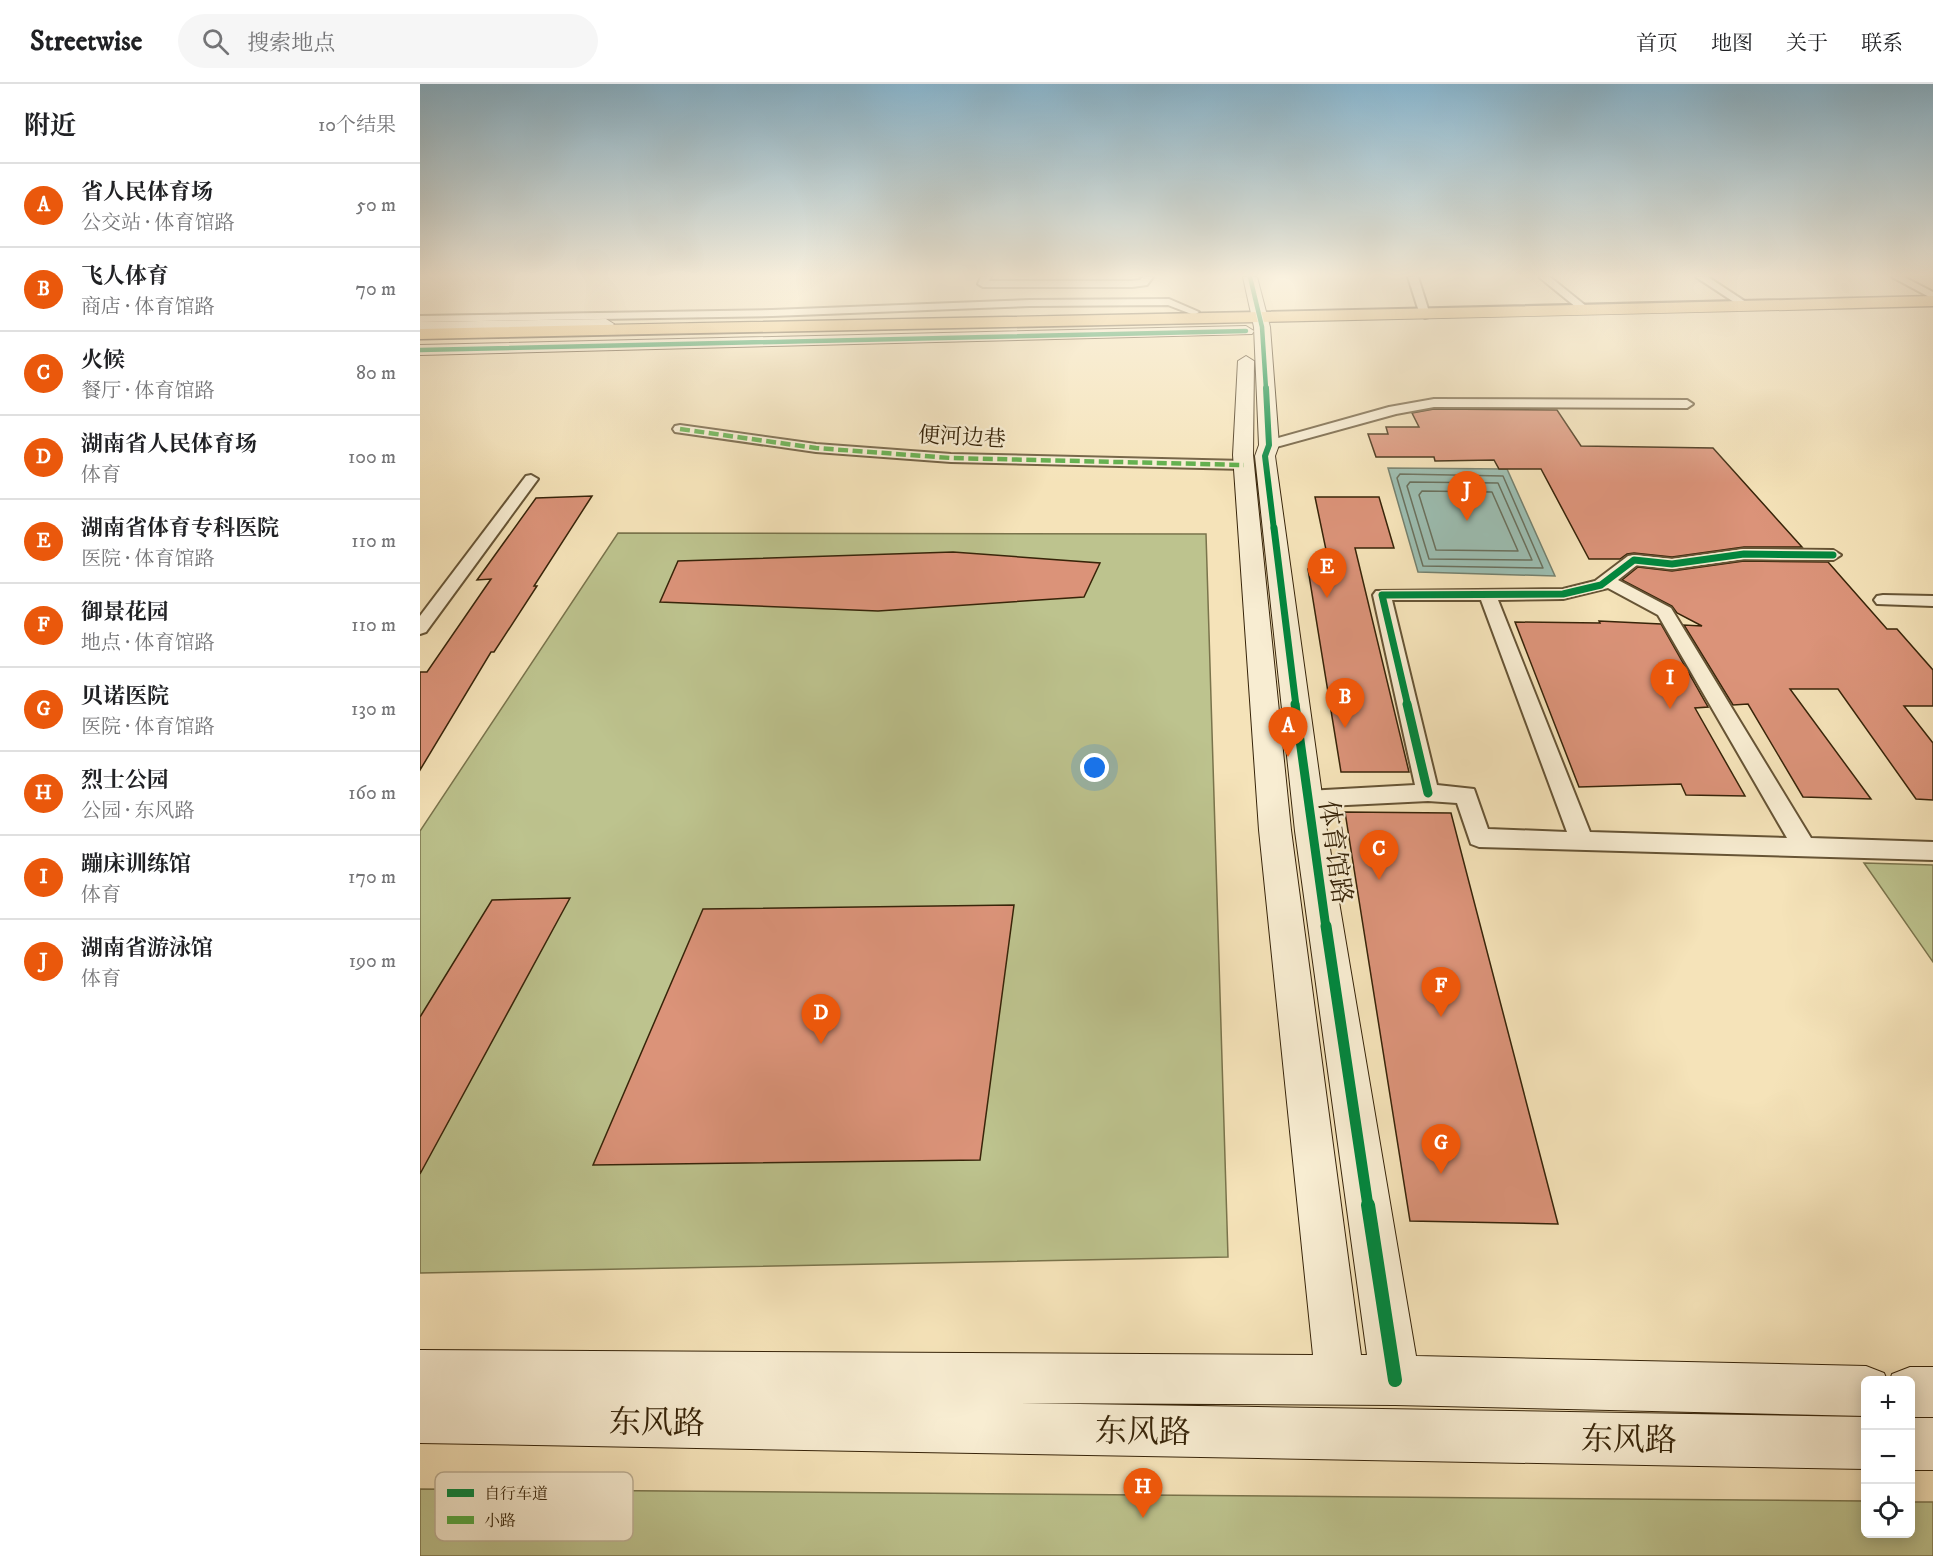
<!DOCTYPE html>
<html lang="zh">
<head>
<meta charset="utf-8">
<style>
	:root { --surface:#fff; --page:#f6f6f6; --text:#202124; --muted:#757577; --line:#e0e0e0; --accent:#ea580c }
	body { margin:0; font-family:"IM FELL DW Pica","Noto Serif SC",serif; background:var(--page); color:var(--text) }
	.controls { position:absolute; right:18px; bottom:18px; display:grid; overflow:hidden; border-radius:9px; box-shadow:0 3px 15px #0003 }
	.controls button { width:54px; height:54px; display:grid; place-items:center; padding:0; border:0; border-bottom:2px solid var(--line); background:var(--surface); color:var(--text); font:30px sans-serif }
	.you { position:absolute; left:675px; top:684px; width:21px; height:21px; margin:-15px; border:4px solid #fff; border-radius:50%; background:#1a73e8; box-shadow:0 0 0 9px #1a73e833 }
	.badge { display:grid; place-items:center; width:39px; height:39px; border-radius:50%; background:var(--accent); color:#fff; font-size:20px; font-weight:700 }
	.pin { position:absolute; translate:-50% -50px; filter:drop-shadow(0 2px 3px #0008) }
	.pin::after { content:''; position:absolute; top:32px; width:21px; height:18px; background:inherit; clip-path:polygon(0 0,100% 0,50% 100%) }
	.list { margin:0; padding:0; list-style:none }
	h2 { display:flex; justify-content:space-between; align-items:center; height:78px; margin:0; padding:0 24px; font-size:26px }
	h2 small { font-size:20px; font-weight:400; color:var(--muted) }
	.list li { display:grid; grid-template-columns:39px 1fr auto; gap:18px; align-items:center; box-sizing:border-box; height:84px; padding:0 24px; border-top:2px solid var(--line) }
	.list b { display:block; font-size:22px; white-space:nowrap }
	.list p { margin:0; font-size:20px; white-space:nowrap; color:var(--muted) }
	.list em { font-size:20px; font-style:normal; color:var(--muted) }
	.icon { flex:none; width:33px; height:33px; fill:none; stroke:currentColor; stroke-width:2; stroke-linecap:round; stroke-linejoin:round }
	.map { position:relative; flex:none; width:1513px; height:1472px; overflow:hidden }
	header { display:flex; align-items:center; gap:36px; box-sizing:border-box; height:84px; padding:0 30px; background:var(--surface); border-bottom:2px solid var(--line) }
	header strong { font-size:28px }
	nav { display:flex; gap:33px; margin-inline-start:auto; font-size:21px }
	.search { width:420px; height:54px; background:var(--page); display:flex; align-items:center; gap:15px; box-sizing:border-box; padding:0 21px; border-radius:33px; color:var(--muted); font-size:22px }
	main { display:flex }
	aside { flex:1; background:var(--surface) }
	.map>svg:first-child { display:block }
</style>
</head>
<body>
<header>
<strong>Streetwise</strong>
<div class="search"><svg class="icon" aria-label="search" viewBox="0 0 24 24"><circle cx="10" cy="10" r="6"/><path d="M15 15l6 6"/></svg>搜索地点</div>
<nav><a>首页</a><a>地图</a><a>关于</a><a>联系</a></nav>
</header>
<main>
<aside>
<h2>附近<small>10个结果</small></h2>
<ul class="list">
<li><span class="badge">A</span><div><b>省人民体育场</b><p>公交站 · 体育馆路</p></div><em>50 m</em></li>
<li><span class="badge">B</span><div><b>飞人体育</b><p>商店 · 体育馆路</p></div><em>70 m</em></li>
<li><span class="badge">C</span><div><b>火候</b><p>餐厅 · 体育馆路</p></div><em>80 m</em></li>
<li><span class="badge">D</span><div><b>湖南省人民体育场</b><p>体育</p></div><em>100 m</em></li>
<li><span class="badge">E</span><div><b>湖南省体育专科医院</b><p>医院 · 体育馆路</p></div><em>110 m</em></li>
<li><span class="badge">F</span><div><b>御景花园</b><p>地点 · 体育馆路</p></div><em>110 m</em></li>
<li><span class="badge">G</span><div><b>贝诺医院</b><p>医院 · 体育馆路</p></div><em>130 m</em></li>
<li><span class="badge">H</span><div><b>烈士公园</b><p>公园 · 东风路</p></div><em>160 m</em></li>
<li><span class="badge">I</span><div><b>蹦床训练馆</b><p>体育</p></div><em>170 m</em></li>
<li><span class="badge">J</span><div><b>湖南省游泳馆</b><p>体育</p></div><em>190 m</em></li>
</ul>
</aside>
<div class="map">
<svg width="1513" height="1472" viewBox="0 0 1513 1472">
	<rect width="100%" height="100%" fill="#f5e3b9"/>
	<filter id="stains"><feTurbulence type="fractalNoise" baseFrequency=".00333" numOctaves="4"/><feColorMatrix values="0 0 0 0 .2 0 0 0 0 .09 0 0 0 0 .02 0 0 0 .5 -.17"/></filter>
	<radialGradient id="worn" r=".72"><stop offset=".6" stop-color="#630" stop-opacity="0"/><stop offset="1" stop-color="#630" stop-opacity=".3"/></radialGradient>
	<g fill="#bdc38e" stroke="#7a744c" stroke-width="1.5">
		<polygon points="198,449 786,450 808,1173 0,1189 0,747"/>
		<polygon points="1444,779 1513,781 1513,878"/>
		<polygon points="0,1405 1445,1417 1446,1450 1490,1450 1491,1418 1513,1418 1513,1472 0,1472"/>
	</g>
	<polygon fill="#9cbeb2" stroke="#74806e" stroke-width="1.5" points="968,384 1087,385 1135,492 998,488"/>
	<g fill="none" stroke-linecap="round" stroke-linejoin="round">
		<g stroke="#6a715e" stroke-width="1.5">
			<polygon points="980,390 1083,392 1123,484 1003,482 977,394"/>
			<polygon points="990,398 1078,399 1112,476 1009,475 987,402"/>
			<polygon points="1002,407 1072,408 1098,467 1016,466 999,411"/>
		</g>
	</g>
	<g fill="#db9379" stroke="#372409" stroke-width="1.5">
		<polygon points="1014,325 1137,326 1161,362 1293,364 1382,463 1324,463 1252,473 1214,469 1207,470 1200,475 1169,475 1121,385 1079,385 1074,376 1015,377 1014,373 956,373 948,350 968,350 966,343 999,343 992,329"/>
		<polygon points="172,412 114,502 117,502 74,568 71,568 0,686 0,588 7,588 71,495 57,496 116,414"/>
		<polygon points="895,413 959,413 974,464 935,464 989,688 921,688 888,485 910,485"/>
		<polygon points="533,468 680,479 664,513 458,527 240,518 258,477"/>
		<polygon points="1324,477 1408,478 1467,545 1477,545 1513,586 1513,622 1484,622 1513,659 1513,716 1496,715 1418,605 1370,605 1451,715 1383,713 1328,620 1313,621 1264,541 1282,542 1257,529 1252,522 1202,496 1218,483 1252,487"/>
		<polygon points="1179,537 1241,540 1288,623 1275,624 1325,712 1266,711 1261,700 1159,703 1095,538 1180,539"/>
		<polygon points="925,728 1031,729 1138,1140 990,1137"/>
		<polygon points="150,814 0,1090 0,933 72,816"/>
		<polygon points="594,821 560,1076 173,1081 283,825"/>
	</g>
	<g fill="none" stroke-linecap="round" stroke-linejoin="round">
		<defs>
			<g id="street">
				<polygon points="561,193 571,193 569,197 712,197 720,196 723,193 733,193 727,201 712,203 563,203 558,200"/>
				<polygon points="988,193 998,193 1010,231 1009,233 1005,234 1000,231"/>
				<polygon points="1119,193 1130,193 1171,226 1166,229 1162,228"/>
				<polygon points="1276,193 1288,193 1332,222 1331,224 1323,224"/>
				<polygon points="1472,193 1484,193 1513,208 1513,215"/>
				<polygon points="749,215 779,228 774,231 748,221 610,222 352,232 0,238 0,232 352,226 610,216"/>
				<polygon points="1014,315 1267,316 1273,320 1267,324 1014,323 976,330 849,365 842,361 844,358 969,323"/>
				<polygon points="260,341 396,360 531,370 824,377 831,381 824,385 531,378 396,368 255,348 253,345 255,342"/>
				<polygon points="111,391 118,395 6,548 0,550 0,532 106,392"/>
				<path d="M 1324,465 L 1413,466 L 1421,471 L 1413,476 L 1324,475 L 1252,485 L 1217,481 L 1198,496 L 1251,524 L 1391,754 L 1513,758 L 1513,776 L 1059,763 L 1051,760 L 1037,719 L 1008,717 L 887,723 L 879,721 L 876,715 L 879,709 L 887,707 L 995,701 L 953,511 L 956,507 L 1143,505 L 1175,497 L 1208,472 L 1214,471 L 1252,475 ZM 1188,504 L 1238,531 L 1367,754 L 1170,748 L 1078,516 L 1143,515 ZM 972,516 L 1061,516 L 1147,748 L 1068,745 L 1054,705 L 1017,701 Z"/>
				<polygon points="1463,511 1513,512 1513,522 1457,520 1454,516 1457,512"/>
			</g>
			<g id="secondary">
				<polygon points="823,193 837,193 850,243 859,361 855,372 907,747 996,1272 1446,1282 1464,1289 1467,1296 1446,1296 1446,1332 975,1321 600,1319 1446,1333 1446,1385 0,1359 0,1266 893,1271 839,746 813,371 818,277 826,272 834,277 833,371 871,746 941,1271 947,1271 875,747 835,372 839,361 834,243"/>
				<polygon points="186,235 194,240 191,243 0,248 0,238"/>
				<polygon points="826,242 834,247 832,250 0,271 0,261"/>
				<polygon points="1490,1283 1513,1283 1513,1333 1490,1333 1490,1296 1470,1296 1472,1290"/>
				<rect x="1490" y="1334" width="23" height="52"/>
			</g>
			<path id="primary" d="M 1513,212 L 1513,222 C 1009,236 504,244 0,255 L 0,245 C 504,234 1009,226 1513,212 Z"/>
		</defs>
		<use href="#street" stroke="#665435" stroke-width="4"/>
		<use href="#secondary" stroke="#372409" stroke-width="2"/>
		<use href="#primary" stroke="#372409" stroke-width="3"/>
		<use href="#street" fill="#f8edd2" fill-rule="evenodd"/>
		<use href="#secondary" fill="#f8edd2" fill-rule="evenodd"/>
		<use href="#primary" fill="#eac27c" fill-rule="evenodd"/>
		<polyline stroke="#55aa41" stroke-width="4.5" stroke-dasharray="10 4.5" stroke-linecap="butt" points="260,345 396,364 531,374 824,381"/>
		<defs>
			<g id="cycleway-far5">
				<polyline points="830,193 842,243 846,305"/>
				<polyline points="0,266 826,247"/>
			</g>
			<polyline id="cycleway-far4" points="846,304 849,361 845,372 854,446"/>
			<g id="cycleway-far3">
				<polyline points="854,444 876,622"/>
				<polyline points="988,622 962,511 1143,510 1181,501 1214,476 1252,480 1324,470 1413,471"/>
			</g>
			<g id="cycleway-far2">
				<polyline points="875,620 906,844"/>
				<polyline points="987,620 1008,709"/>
			</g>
			<polyline id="cycleway-far1" points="906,842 948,1122"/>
			<polyline id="cycleway" points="948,1121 975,1296"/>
		</defs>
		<use href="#cycleway-far5" stroke="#f8edd2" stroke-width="6"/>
		<use href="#cycleway-far4" stroke="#f8edd2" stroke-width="8"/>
		<use href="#cycleway-far3" stroke="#f8edd2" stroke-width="10"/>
		<use href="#cycleway-far2" stroke="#f8edd2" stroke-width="13"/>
		<use href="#cycleway-far1" stroke="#f8edd2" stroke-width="15"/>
		<use href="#cycleway" stroke="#f8edd2" stroke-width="18"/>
		<use href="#cycleway-far5" stroke="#00873e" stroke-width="4.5"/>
		<use href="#cycleway-far4" stroke="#00873e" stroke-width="6"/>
		<use href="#cycleway-far3" stroke="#00873e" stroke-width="7"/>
		<use href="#cycleway-far2" stroke="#00873e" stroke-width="9"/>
		<use href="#cycleway-far1" stroke="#00873e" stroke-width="11"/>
		<use href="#cycleway" stroke="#00873e" stroke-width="14"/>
	</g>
	<linearGradient id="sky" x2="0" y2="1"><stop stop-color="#89b8d2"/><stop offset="0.48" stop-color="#faf2e0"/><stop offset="1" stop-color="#faf2e0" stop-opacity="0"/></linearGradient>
	<rect width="1513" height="399" fill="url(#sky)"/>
	<g text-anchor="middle" stroke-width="4.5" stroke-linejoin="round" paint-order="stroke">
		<g font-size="22" fill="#372409" stroke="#f8edd2">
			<text transform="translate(542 352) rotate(3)" y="8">便河边巷</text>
		</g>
		<g font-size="26" fill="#372409" stroke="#f8edd2">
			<text transform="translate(916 768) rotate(82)" y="9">体育馆路</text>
		</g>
		<g font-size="32" fill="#372409" stroke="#f8edd2">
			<text transform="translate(237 1338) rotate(1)" y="11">东风路</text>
			<text transform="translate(723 1347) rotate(1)" y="11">东风路</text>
			<text transform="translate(1209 1355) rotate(1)" y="11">东风路</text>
		</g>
	</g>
	<rect x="15" y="1388" width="198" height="69" rx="9" fill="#f8edd2" stroke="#beb196" stroke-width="1.5"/>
	<rect x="27" y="1405" width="27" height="8" fill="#00873e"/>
	<rect x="27" y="1432" width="27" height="8" fill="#55aa41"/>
	<g font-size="16" fill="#372409">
		<text x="64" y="1415">自行车道</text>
		<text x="64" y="1442">小路</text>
	</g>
	<rect width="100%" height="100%" filter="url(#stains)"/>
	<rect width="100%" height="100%" fill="url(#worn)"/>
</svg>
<div class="controls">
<button>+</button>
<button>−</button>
<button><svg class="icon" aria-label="locate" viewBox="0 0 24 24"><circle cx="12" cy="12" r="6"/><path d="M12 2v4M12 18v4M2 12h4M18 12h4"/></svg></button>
</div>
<div class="you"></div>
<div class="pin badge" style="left:868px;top:673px">A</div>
<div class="pin badge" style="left:925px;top:644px">B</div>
<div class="pin badge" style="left:959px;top:796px">C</div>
<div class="pin badge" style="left:401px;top:960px">D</div>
<div class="pin badge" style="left:907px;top:514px">E</div>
<div class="pin badge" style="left:1021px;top:933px">F</div>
<div class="pin badge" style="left:1021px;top:1090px">G</div>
<div class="pin badge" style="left:723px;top:1434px">H</div>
<div class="pin badge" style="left:1250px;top:625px">I</div>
<div class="pin badge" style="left:1047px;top:437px">J</div>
</div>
</main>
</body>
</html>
